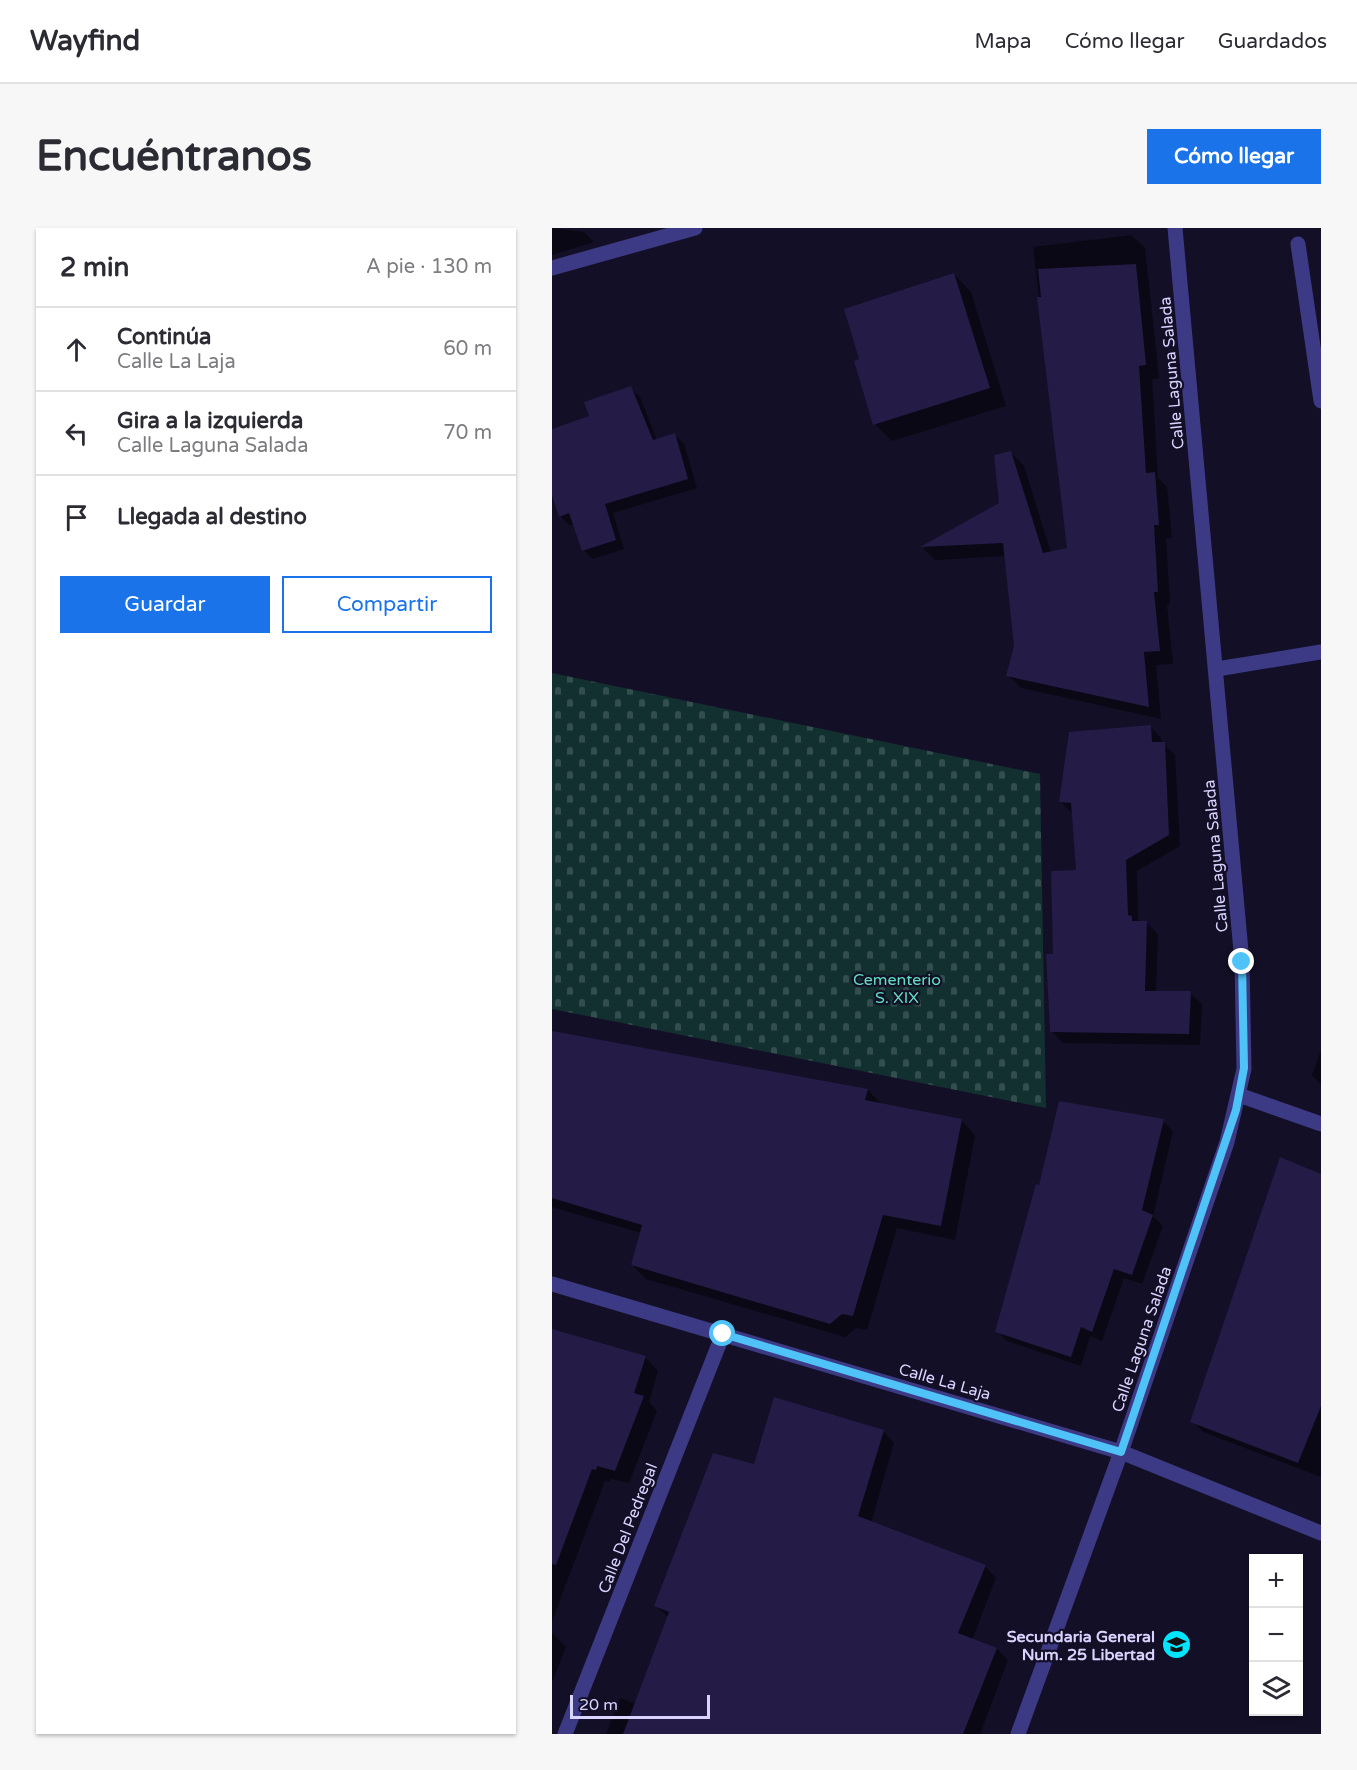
<!DOCTYPE html>
<html lang="es">
<head>
<meta charset="utf-8">
<style>
	:root { --surface:#fff; --page:#f7f7f7; --text:#2b2b33; --muted:#7c7c81; --line:#e1e1e2; --accent:#1a73e8 }
	body { margin:0; font-family:"Varela Round",sans-serif; background:var(--page); color:var(--text) }
	.controls { position:absolute; right:18px; bottom:18px; display:grid; overflow:hidden; border-radius:0px; box-shadow:0 2px 4px #0004 }
	.controls button { width:54px; height:54px; display:grid; place-items:center; padding:0; border:0; border-bottom:2px solid var(--line); background:var(--surface); color:var(--text); font:30px sans-serif }
	.scale { position:absolute; left:18px; bottom:15px; width:140px; box-sizing:border-box; padding-left:6px; border:3px solid #d9d4ff; border-top:0; font-size:16px; line-height:21px; white-space:nowrap; color:#d9d4ff; -webkit-text-stroke:4px #130f26; paint-order:stroke }
	.stop { position:absolute; width:18px; height:18px; margin:-14px; border:4px solid #4fc3f7; border-radius:50%; background:#fff }
	.stop.end { background:#4fc3f7; border-color:#fff; box-shadow:0 2px 6px #0008 }
	.list { margin:0; padding:0; list-style:none }
	h2 { display:flex; justify-content:space-between; align-items:center; height:78px; margin:0; padding:0 24px; font-size:26px }
	h2 small { font-size:20px; font-weight:400; color:var(--muted) }
	.list li { display:grid; grid-template-columns:39px 1fr auto; gap:18px; align-items:center; box-sizing:border-box; height:84px; padding:0 24px; border-top:2px solid var(--line) }
	.list b { display:block; font-size:22px; white-space:nowrap }
	.list p { margin:0; font-size:20px; white-space:nowrap; color:var(--muted) }
	.list em { font-size:20px; font-style:normal; color:var(--muted) }
	.actions { display:flex; gap:12px; padding:18px 24px }
	.actions a { flex:1; padding:14px 0; border:2px solid var(--accent); border-radius:0px; text-align:center; font-size:21px; color:var(--accent) }
	.actions .main { background:var(--accent); color:#fff }
	.icon { flex:none; width:33px; height:33px; fill:none; stroke:currentColor; stroke-width:2; stroke-linecap:round; stroke-linejoin:round }
	.map { position:relative; flex:none; width:769px; height:1506px; overflow:hidden; border-radius:0px }
	header { display:flex; align-items:center; gap:36px; box-sizing:border-box; height:84px; padding:0 30px; background:var(--surface); border-bottom:2px solid var(--line) }
	header strong { font-size:28px }
	nav { display:flex; gap:33px; margin-inline-start:auto; font-size:21px }
	.intro { display:flex; align-items:center; justify-content:space-between; box-sizing:border-box; height:144px; padding:0 36px }
	h1 { margin:0; font-size:42px }
	.button { padding:15px 27px; border-radius:0px; background:var(--accent); color:#fff; font-size:21px; font-weight:700 }
	main { display:flex; gap:36px; padding:0 36px }
	aside { flex:1; background:var(--surface); border-radius:0px; box-shadow:0 2px 4px #0004 }
	.map>svg:first-child { display:block }
</style>
</head>
<body>
<header>
<strong>Wayfind</strong>
<nav><a>Mapa</a><a>Cómo llegar</a><a>Guardados</a></nav>
</header>
<div class="intro"><h1>Encuéntranos</h1><a class="button">Cómo llegar</a></div>
<main>
<aside>
<h2>2 min<small>A pie · 130 m</small></h2>
<ul class="list">
<li><svg class="icon" aria-label="ahead" viewBox="0 0 24 24"><path d="M12 20V5M6 11l6-6 6 6"/></svg><div><b>Continúa</b><p>Calle La Laja</p></div><em>60 m</em></li>
<li><svg class="icon" aria-label="left" viewBox="0 0 24 24"><path d="M17 20v-9H6M10 6l-5 5 5 5"/></svg><div><b>Gira a la izquierda</b><p>Calle Laguna Salada</p></div><em>70 m</em></li>
<li><svg class="icon" aria-label="arrive" viewBox="0 0 24 24"><path d="M6 21V4h12l-3 4 3 4H6"/></svg><div><b>Llegada al destino</b></div></li>
</ul>
<div class="actions"><a class="main">Guardar</a><a>Compartir</a></div>
</aside>
<div class="map">
<svg width="769" height="1506" viewBox="0 0 769 1506">
	<defs>
		<pattern id="cemetery-stones" width="16" height="16" patternUnits="userSpaceOnUse" patternTransform="scale(1.5)"><rect width="16" height="16" fill="#12302f"/><path d="M2 7V4a2 2 0 0 1 4 0v3zM10 15v-3a2 2 0 0 1 4 0v3z" fill="#344d4e"/></pattern>
	</defs>
	<rect width="100%" height="100%" fill="#130f26"/>
	<polygon fill="url(#cemetery-stones)" points="0,445 488,546 494,880 0,781"/>
	<g fill="#0007">
		<polygon points="0,0 32,4 42,14 0,27"/>
		<polygon points="579,7 593,20 607,150 600,151 606,250 615,259 620,310 614,310 618,376 615,377 621,436 604,437 609,491 469,460 456,447 463,418 454,328 383,332 371,320 448,275 459,225 472,238 499,325 517,322 481,19"/>
		<polygon points="402,46 419,64 454,178 340,213 323,196 309,132"/>
		<polygon points="78,160 88,169 105,212 123,207 132,216 145,260 61,285 72,321 41,331 31,322 22,296 17,297 8,288 0,262 0,203 39,189"/>
		<polygon points="598,498 609,510 610,515 623,527 628,618 585,643 586,695 595,695 606,706 604,764 638,765 650,776 648,817 511,815 500,803 503,727 525,644 520,585 509,574"/>
		<polygon points="0,804 316,862 330,877 409,892 423,907 403,1012 345,1000 315,1102 304,1100 293,1109 94,1051 80,1037 89,1005 0,979"/>
		<polygon points="769,822 769,857 760,847"/>
		<polygon points="611,893 621,903 601,988 611,998 590,1056 572,1050 550,1113 538,1108 529,1138 455,1113 445,1103 489,959"/>
		<polygon points="769,947 769,1249 651,1204 640,1193"/>
		<polygon points="0,1102 93,1129 106,1143 97,1174 105,1183 77,1255 59,1251 58,1254 53,1253 0,1393"/>
		<polygon points="331,1203 342,1215 319,1295 433,1338 444,1350 420,1412 445,1421 456,1432 428,1506 54,1506 68,1470 84,1476 116,1389 104,1378 203,1238"/>
		<polygon points="0,1405 14,1419 0,1454"/>
	</g>
	<g fill="#241b47">
		<polygon points="584,36 594,137 587,138 594,245 603,244 607,297 602,297 606,364 602,364 608,423 592,424 597,479 454,448 462,418 451,315 368,319 447,275 442,227 459,223 491,325 515,320 485,69 489,69 486,41"/>
		<polygon points="402,45 438,160 321,197 302,133 307,131 292,81"/>
		<polygon points="79,158 101,212 123,205 136,251 53,276 64,312 30,323 17,285 7,289 0,267 0,201 37,188 32,174"/>
		<polygon points="599,497 600,514 613,514 617,607 574,632 576,687 580,688 580,693 595,693 593,763 639,763 637,806 498,804 494,726 501,726 499,643 524,642 519,575 507,574 517,504"/>
		<polygon points="0,803 316,861 313,872 410,891 389,998 331,987 301,1088 290,1086 278,1096 79,1037 90,997 0,970"/>
		<polygon points="507,873 612,891 590,982 601,987 580,1047 562,1041 540,1104 529,1099 519,1129 443,1104 484,956 487,957"/>
		<polygon points="728,929 769,946 769,1178 746,1235 638,1194"/>
		<polygon points="0,1101 94,1128 82,1165 92,1168 63,1243 45,1238 44,1242 40,1241 4,1337 0,1336"/>
		<polygon points="222,1169 332,1202 306,1288 434,1337 406,1405 445,1420 411,1506 71,1506 117,1384 102,1378 161,1225 202,1236"/>
	</g>
	<g fill="none" stroke-linecap="round" stroke-linejoin="round">
		<g stroke="#3d3a85" stroke-width="15">
			<polyline points="746,16 769,173"/>
			<polyline points="665,441 769,424"/>
			<polyline points="687,867 769,896"/>
		</g>
		<g stroke="#3d3a85" stroke-width="15">
			<polyline points="0,40 143,0"/>
			<polyline points="0,1056 569,1224 769,1305"/>
			<polyline points="13,1506 171,1106"/>
			<polyline points="466,1506 569,1224 675,914 692,841 690,734 623,0"/>
		</g>
	</g>
	<g fill="none" stroke-linecap="round" stroke-linejoin="round">
		<polyline stroke="#4fc3f7" stroke-width="8" points="171,1106 569,1224 684,882 692,840 690,734"/>
	</g>
	<defs>
		<symbol id="school-disc" viewBox="-11 -11 22 22"><circle r="9.5" fill="#00e5ff" stroke="#130f26"/><path d="M0-5L7-2L0 1L-7-2ZM-4 1L0 2.5L4 1V4Q0 6-4 4Z" fill="#111"/></symbol>
	</defs>
	<g fill-rule="evenodd">
		<use href="#school-disc" x="608" y="1400" width="33" height="33"/>
	</g>
	<g text-anchor="middle" stroke-width="4.5" stroke-linejoin="round" paint-order="stroke">
		<g font-size="16" fill="#d9d4ff" stroke="#130f26">
			<text transform="translate(619 145) rotate(-95)" y="6">Calle Laguna Salada</text>
			<text transform="translate(663 628) rotate(-95)" y="6">Calle Laguna Salada</text>
			<text transform="translate(589 1111) rotate(-71)" y="6">Calle Laguna Salada</text>
			<text transform="translate(393 1153) rotate(16)" y="6">Calle La Laja</text>
			<text transform="translate(75 1300) rotate(-69)" y="6">Calle Del Pedregal</text>
		</g>
		<g font-size="16" fill="#5fe0c0" stroke="#130f26">
			<text x="345" y="757">Cementerio<tspan x="345" dy="18">S. XIX</tspan></text>
		</g>
		<g font-size="16" font-weight="bold" fill="#d9d4ff" stroke="#130f26" text-anchor="end">
			<text x="603" y="1414">Secundaria General<tspan x="603" dy="18">Num. 25 Libertad</tspan></text>
		</g>
	</g>
</svg>
<div class="controls">
<button>+</button>
<button>−</button>
<button><svg class="icon" aria-label="layers" viewBox="0 0 24 24"><path d="M12 4l9 5-9 5-9-5zM3 14l9 5 9-5"/></svg></button>
</div>
<div class="scale">20 m</div>
<div class="stop" style="left:171px;top:1106px"></div>
<div class="stop end" style="left:690px;top:734px"></div>
</div>
</main>
</body>
</html>
